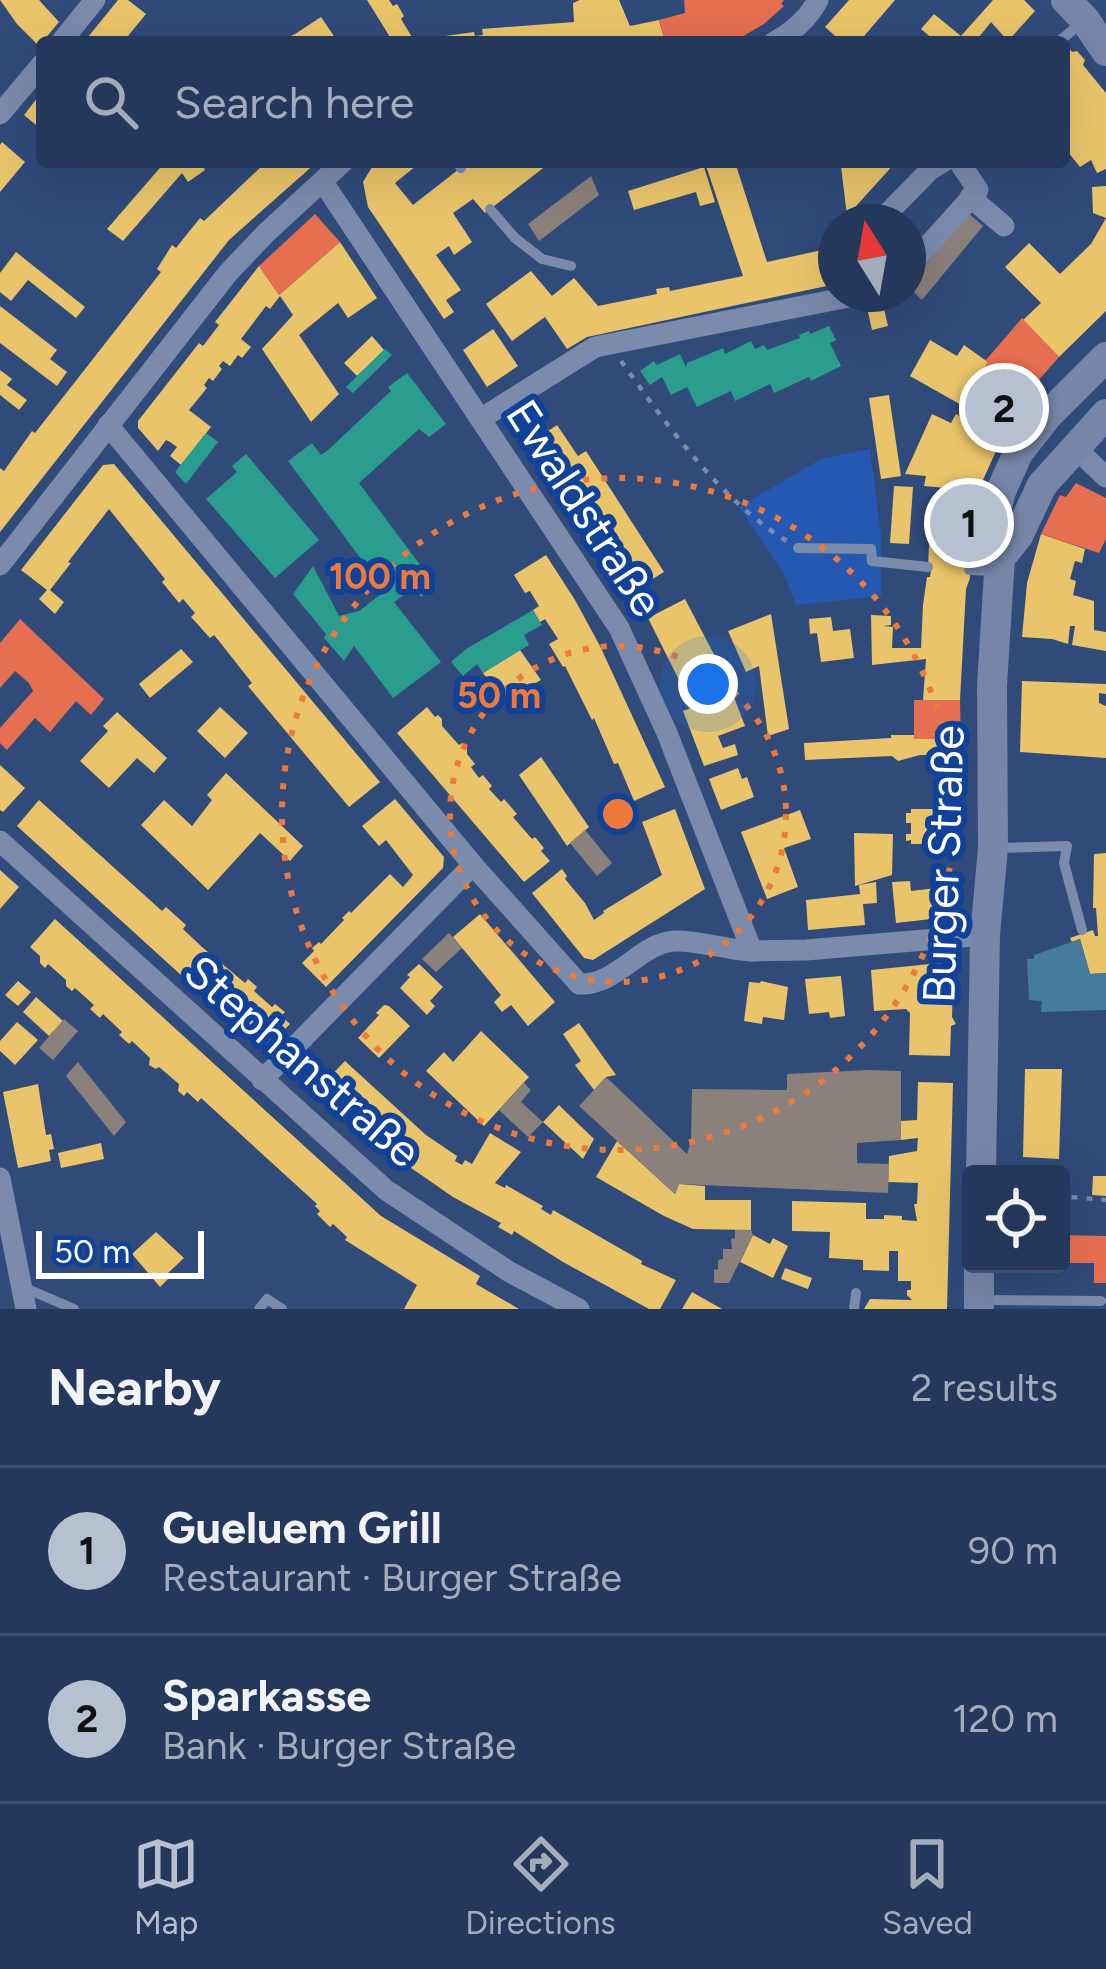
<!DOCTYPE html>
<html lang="en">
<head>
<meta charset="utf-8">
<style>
	:root { --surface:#24385c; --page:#304365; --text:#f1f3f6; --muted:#a3acbb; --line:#415272; --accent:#b7c0d0 }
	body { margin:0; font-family:Figtree,sans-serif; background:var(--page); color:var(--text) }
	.controls { position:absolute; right:36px; bottom:36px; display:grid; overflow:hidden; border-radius:12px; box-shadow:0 12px 48px #0002 }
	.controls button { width:108px; height:108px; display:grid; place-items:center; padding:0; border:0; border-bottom:3px solid var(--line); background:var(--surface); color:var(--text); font:60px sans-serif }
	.compass { position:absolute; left:818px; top:204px; width:108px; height:108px; border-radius:50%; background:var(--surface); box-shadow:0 12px 48px #0002; rotate:349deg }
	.scale { position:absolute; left:36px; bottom:30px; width:168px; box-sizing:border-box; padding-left:12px; border:6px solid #fff; border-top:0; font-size:33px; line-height:42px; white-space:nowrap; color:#fff; -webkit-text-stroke:9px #114299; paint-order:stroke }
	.you { position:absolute; left:708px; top:684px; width:42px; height:42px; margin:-30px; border:9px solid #fff; border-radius:50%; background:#1a73e8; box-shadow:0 0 0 18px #1a73e833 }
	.badge { display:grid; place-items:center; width:78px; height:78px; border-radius:50%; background:var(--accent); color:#111; font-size:39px; font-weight:700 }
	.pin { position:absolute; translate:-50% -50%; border:6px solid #fff; box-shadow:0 3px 12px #0006 }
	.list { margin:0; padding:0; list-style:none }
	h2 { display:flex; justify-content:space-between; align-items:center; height:156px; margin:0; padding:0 48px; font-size:51px }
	h2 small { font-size:39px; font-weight:400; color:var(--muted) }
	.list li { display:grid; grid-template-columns:78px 1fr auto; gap:36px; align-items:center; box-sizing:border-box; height:168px; padding:0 48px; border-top:3px solid var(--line) }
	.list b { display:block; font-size:45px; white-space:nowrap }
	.list p { margin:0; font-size:39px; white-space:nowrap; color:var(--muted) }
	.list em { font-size:39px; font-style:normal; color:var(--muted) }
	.icon { flex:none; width:66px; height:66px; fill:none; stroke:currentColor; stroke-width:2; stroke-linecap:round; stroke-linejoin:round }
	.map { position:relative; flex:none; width:1106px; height:1309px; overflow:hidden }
	.search { position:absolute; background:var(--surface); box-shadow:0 12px 48px #0002; left:36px; right:36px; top:36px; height:132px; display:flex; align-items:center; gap:30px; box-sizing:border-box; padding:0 42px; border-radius:12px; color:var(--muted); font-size:45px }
	.sheet { height:492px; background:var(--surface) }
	nav { display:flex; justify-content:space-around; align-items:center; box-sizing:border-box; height:168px; border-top:3px solid var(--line); background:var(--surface); font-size:33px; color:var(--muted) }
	nav a { display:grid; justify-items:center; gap:6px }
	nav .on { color:var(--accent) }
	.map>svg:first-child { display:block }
</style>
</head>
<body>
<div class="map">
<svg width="1106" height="1309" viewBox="0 0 1106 1309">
	<rect width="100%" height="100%" fill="#304a7a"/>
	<polygon fill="#2558b0" points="870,449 881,535 881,596 796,605 783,572 739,507 821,459"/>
	<g fill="#e9c46a">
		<polygon points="0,0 39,0 59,22 39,46 17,24"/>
		<polygon points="118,0 128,0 146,14 123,42 84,42"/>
		<polygon points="367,0 389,0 393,6 397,4 404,16 401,19 415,42 393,42"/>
		<polygon points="580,0 619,0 630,26 659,20 665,42 424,42 424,39 474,32 475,36 483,35 482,29 574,22 573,3"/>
		<polygon points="849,0 895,0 859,42 842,42 825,27"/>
		<polygon points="993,0 1024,0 1035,11 1008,41 991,22 975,42 932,42 934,40 921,29 934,14 961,36"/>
		<polygon points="321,17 338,42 278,42 295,34"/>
		<polygon points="1064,42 1072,52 1077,51 1085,60 1083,65 1106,93 1106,169 1097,173 1091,160 1080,167 1064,147"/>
		<polygon points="42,92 42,130 24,115"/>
		<polygon points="2,142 25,162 0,192 0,145"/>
		<polygon points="165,162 201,162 205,170 188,182 182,173 123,241 107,229"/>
		<polygon points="266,162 317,162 229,240 0,532 0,468 4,471 32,431 35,433 161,272 157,269 172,245 176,248 200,218 204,221"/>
		<polygon points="375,162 421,162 395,183 413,205 468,162 551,162 485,213 473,199 453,213 472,242 454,255 449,246 436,255 461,290 446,300 454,312 444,319 368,207 363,182"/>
		<polygon points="708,162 735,162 767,262 836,247 836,284 587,337 567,349 545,317 512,341 486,304 531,271 552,296 574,278 598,306 657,294 656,289 669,287 670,291 743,276 705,163"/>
		<polygon points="845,162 896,162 847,216 841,166"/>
		<polygon points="704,167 715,202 700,206 696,192 634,210 628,191"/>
		<polygon points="1106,186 1106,311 1059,357 1023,320 1041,303 1005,267 1029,243 1060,274 1091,244 1106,218 1093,213 1092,187"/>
		<polygon points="340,242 377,298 348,318 338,303 299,335 339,394 311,422 262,349 293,315 280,296 270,309 266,306 241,339 251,347 242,358 238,355 230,366 223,361 219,366 222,369 213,381 209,378 204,385 207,388 189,410 211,427 181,465 170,456 177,447 170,442 166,440 158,451 138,428 138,421 199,343 203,346 219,325 215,322 259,266 279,295"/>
		<polygon points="16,252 85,307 76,318 28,280 11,301 0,292 0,273"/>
		<polygon points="0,306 57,350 50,359 67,372 57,386 0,343"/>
		<polygon points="884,309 888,326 872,330 868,312"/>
		<polygon points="493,329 518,366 487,387 463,350"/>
		<polygon points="372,336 384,350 357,376 344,363"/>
		<polygon points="930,340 957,356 964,345 988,362 963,406 910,376"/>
		<polygon points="0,370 12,379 7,385 27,400 19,410 0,395"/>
		<polygon points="889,395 901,476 881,479 869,398"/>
		<polygon points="932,414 951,423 956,414 1001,440 978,491 924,486 926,476 905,474"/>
		<polygon points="557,425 578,456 586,451 664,572 638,588 539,437"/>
		<polygon points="114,464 380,782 349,807 248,686 252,683 219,641 214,635 210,638 191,617 195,613 183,599 179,603 162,582 165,579 109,509 68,562 71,563 50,590 64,602 55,614 39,599 47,590 21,570 103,465"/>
		<polygon points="894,486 913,487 909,544 890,543"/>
		<polygon points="1041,534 1085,549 1082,563 1075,561 1070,579 1076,581 1073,595 1094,601 1094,630 1106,632 1106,651 1072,645 1075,626 1070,626 1068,644 1052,639 1022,637 1027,583"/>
		<polygon points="929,545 969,547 970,578 966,589 960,700 923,700 926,659 872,665 871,615 891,616 891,625 883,626 893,627 892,648 921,648 923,605 927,577 930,577 931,570 928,569"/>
		<polygon points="546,555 575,600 600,646 665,787 634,801 618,763 614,764 594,718 592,720 565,666 563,667 549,644 558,639 545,619 540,622 533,610 539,606 530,591 525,593 514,575"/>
		<polygon points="685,599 719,664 681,684 648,618"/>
		<polygon points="771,614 789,729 768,736 759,666 746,672 728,631"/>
		<polygon points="831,617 833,631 850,629 854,658 821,662 817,633 810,634 809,619"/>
		<polygon points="181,649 193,662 150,698 139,684"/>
		<polygon points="520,650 541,680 521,691 519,687 501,699 483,673"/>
		<polygon points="1022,681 1106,684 1106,694 1099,693 1099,703 1106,706 1106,758 1020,752"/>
		<polygon points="732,692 745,726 718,736 723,748 735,744 738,755 704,766 683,711"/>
		<polygon points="220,707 248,733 225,758 197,731"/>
		<polygon points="427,707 435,717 438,715 442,719 442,726 459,745 462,743 467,748 467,754 475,764 471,767 479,778 483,775 492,786 489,789 501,802 504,799 517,814 513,817 532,839 535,837 544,848 541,851 550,861 524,882 397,733"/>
		<polygon points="117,712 167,758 154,773 137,758 109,788 80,761 108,731 103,726"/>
		<polygon points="933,734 951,734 951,743 944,743 944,755 920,755 898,761 892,756 805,760 804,743 891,738 891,735 914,735 914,739 934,739"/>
		<polygon points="541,757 589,827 567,846 519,775"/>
		<polygon points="0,765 25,788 3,812 0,810"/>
		<polygon points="738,768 742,779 747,777 754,797 721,810 709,779"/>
		<polygon points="226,773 303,846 290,861 260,833 208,890 141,825 164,800 192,826 212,800 207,795"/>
		<polygon points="395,799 444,857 443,868 326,987 302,963 314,951 312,948 319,942 321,944 344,920 342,918 349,911 351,913 390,874 403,887 413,875 386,840 379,846 362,826"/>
		<polygon points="39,800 162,911 166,907 186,925 183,929 202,947 245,983 248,979 257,987 254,991 272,1007 275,1004 285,1012 281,1016 290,1024 269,1045 258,1045 236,1025 17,826"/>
		<polygon points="675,809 705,889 593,960 584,958 532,893 562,869 567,876 565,879 585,903 594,920 604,913 603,911 662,875 642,822"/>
		<polygon points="911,809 945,809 944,844 911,844 911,840 906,841 906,834 911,834 911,823 906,823 906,813 911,813"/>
		<polygon points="800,810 811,839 784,848 798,887 767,899 741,832"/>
		<polygon points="854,833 893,834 892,875 855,886"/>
		<polygon points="1106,853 1106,973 1090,974 1080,939 1072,942 1070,938 1093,930 1095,936 1098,936 1096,908 1093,908 1094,854"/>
		<polygon points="0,870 19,887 0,909"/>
		<polygon points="910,881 911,891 937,888 940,918 896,923 892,882"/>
		<polygon points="876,882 877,903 863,904 865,925 808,930 806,900 860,894 859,885"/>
		<polygon points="480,914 555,1002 528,1026 511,1005 502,1012 494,1002 501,995 453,937"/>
		<polygon points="55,919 381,1216 480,1276 476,1284 519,1309 404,1309 417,1285 345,1240 347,1237 333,1224 330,1227 317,1214 320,1211 315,1206 317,1204 201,1098 198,1102 187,1092 184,1096 178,1091 179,1084 159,1067 156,1069 149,1065 150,1058 132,1041 129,1044 119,1035 122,1032 103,1014 100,1018 90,1009 94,1005 75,988 72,991 66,986 66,980 48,964 45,968 40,963 40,956 30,947"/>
		<polygon points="940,963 948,968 953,977 952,1017 956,1024 951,1026 950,1056 909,1055 910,1013 906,1009 874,1011 871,970"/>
		<polygon points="419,964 443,987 430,1001 435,1006 427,1015 400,988 410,977 407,975"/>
		<polygon points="841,976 845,1016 830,1018 829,1012 809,1014 805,979"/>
		<polygon points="18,981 31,992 18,1006 5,995"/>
		<polygon points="761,981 788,987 784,1020 763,1017 762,1024 744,1021 749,982 760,983"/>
		<polygon points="36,997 63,1021 49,1036 23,1012"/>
		<polygon points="384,1005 389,1006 410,1026 379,1058 358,1038 379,1015 376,1013"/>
		<polygon points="17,1022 38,1040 15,1065 0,1051 0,1041"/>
		<polygon points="579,1023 616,1075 606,1077 594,1090 575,1065 581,1061 563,1034"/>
		<polygon points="481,1031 529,1077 484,1126 426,1071 444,1052 453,1062"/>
		<polygon points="345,1061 426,1135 457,1156 455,1161 462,1165 465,1160 472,1164 490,1133 521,1152 495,1183 505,1188 506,1185 543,1206 541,1209 551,1215 553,1210 642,1261 641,1264 676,1280 660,1309 649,1309 563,1262 514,1231 512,1235 498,1227 501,1223 453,1197 401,1161 320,1087"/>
		<polygon points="1025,1069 1062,1069 1059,1159 1023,1157"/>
		<polygon points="918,1082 953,1083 947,1309 864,1309 870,1299 912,1300 907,1295 907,1290 911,1290 911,1281 898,1281 898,1251 889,1251 889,1271 863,1270 863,1260 829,1258 830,1232 792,1231 792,1201 866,1203 866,1219 884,1219 884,1215 902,1216 902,1220 917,1221 914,1204 917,1204 918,1183 888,1182 889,1156 917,1151 918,1138 901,1140 901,1121 917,1120"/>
		<polygon points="38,1084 46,1135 51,1134 54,1149 49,1150 51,1161 18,1168 3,1092"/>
		<polygon points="559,1105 594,1139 583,1159 543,1122"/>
		<polygon points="617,1141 675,1194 679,1184 705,1186 705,1200 751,1200 751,1230 693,1229 664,1216 596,1177"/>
		<polygon points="101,1143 104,1159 61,1168 58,1153"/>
		<polygon points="1093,1176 1106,1176 1106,1196 1092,1195"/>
		<polygon points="156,1232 184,1258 167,1274 170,1277 160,1287 132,1254"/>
		<polygon points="753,1235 770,1244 773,1238 788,1246 773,1278 740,1262"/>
		<polygon points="785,1268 812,1278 808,1289 781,1279"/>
		<polygon points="692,1292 722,1309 682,1309"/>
	</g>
	<g fill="#e76f51">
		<polygon points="684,0 784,0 781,4 784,6 764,24 733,42 665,42 659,20 685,13"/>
		<polygon points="315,214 340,242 279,295 259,266"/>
		<polygon points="1022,318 1059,357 1030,390 1001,440 958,415 988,362 986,360"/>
		<polygon points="1076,483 1106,498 1106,539 1099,553 1041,534 1060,495 1066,497"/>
		<polygon points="944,489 978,491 969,547 929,545 931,520 934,520 936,502 940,502"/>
		<polygon points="20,619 104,699 91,715 76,701 50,732 35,718 7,750 0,743 0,728 33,691 29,683 15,671 0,688 0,643"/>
		<polygon points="914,700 960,700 961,743 951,743 951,734 933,734 934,739 914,739"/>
		<polygon points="1061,1235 1106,1236 1106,1283 1094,1283 1094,1263 1061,1263"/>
	</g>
	<g fill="#2a9d8f">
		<polygon points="829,326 836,340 830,343 841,366 811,381 809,377 774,393 770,384 735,401 731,391 697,407 687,387 671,395 662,377 650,385 640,371 654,361 657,365 680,354 686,367 687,363 723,348 725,354 751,341 755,349 764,345 767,350 800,338 799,335 809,331 810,334"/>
		<polygon points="385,349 392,355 353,393 346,387"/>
		<polygon points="407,373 446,424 429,437 419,429 359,483 436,586 421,597 414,587 394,602 441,662 393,698 354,646 344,661 324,638 326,634 293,594 313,566 339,616 359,611 385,591 288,461 312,443 321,455 328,450 391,391 388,387"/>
		<polygon points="206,433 218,442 186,484 175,472"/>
		<polygon points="246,454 319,540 275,578 206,499 237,472 232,466"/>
		<polygon points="533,610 542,625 524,635 529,645 483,673 477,664 463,676 451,662 466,649"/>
	</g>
	<polygon fill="#457b9d" points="1080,939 1090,974 1106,973 1106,1010 1041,1012 1042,1001 1029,1000 1027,959 1034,959 1034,955"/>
	<g fill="#8a817c">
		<polygon points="591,176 599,195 539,241 528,224"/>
		<polygon points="968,213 983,226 922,300 908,286"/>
		<polygon points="585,830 612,863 597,876 570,843"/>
		<polygon points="449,933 462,948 436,972 422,959"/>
		<polygon points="64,1019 78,1031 53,1060 39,1048"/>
		<polygon points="78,1062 126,1122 114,1136 66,1076"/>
		<polygon points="868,1070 901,1071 901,1140 857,1143 857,1163 889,1164 888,1193 679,1184 675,1194 579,1106 606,1077 687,1154 691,1141 692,1089 787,1090 787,1074"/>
		<polygon points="524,1083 531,1090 521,1102 543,1122 528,1137 499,1110"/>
		<polygon points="735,1230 751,1230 753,1235 729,1283 714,1283 714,1270 718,1269 718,1260 723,1259 723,1249 732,1249 731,1239 735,1238"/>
	</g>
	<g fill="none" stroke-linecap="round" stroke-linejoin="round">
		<g stroke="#7a8bac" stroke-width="4.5" stroke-dasharray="6 9" stroke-linecap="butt">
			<path d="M 621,361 C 666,424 720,500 787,541"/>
			<polyline points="1061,1187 1070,1197 1106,1200"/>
		</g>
		<g stroke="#7a8bac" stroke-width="10">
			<polyline points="1058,42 1084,21"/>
			<polyline points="457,162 461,168"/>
			<polyline points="490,209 515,238 542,259 571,266"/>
			<polyline points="798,548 871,549 872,561 928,567"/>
			<polyline points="969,570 996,571"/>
			<polyline points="996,848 1067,846 1064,863 1082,930"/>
			<polyline points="23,1287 74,1309"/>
			<polyline points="984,1300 1101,1301"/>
			<polyline points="259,1309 267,1299 282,1309"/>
			<polyline points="854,1309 856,1293"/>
		</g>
		<g stroke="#7a8bac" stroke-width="21">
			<polyline points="61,42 95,0"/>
			<path d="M 774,42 C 793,32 808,19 818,0"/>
			<polyline points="0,114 42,64"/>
			<polyline points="323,182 619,628 667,733 752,951 806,950 985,935"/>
			<polyline points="970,197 1004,226"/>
			<polyline points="879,222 930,170 943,162"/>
			<polyline points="908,268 978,190 959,162"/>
			<polyline points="482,418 595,347 864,294"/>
			<path d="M 108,425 L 473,865 L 579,984 C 617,986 639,943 675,941 C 695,940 729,950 752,951"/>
			<polyline points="1074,447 1106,477"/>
			<polyline points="0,565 228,273 266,233 343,162"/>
			<polyline points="0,841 386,1190 508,1271 579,1309"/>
			<polyline points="262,1080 473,865"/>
			<polyline points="0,1178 26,1309"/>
		</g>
		<g stroke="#7586a8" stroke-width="30">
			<polyline points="1066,0 1085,20 1106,51"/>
			<polyline points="1000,558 1018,536 1042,485 1106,414"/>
			<polyline points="981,1174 985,935 993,848 992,685 1000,558 991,532 1001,491 1018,453 1047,416 1106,357"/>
			<polyline points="979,1309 979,1264"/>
		</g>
	</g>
	<g fill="none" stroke="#ed7a3d" stroke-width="6" stroke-dasharray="6 12">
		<circle cx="618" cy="814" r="168"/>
		<circle cx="618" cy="814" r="336"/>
	</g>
	<g text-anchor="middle" stroke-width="12" stroke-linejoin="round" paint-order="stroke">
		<g font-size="45" fill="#fff" stroke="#114299">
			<text transform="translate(585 508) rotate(57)" y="16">Ewaldstraße</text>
			<text transform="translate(943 864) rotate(-88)" y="16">Burger Straße</text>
			<text transform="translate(303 1061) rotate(41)" y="16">Stephanstraße</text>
		</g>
	</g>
	<circle cx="618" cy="814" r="18" fill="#ed7a3d" stroke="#114299" stroke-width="6"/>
	<g font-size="36" text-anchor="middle" font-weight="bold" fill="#ed7a3d" stroke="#114299" stroke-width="12" stroke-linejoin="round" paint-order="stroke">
		<text x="380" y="589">100 m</text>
		<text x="499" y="708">50 m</text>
	</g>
</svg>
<div class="controls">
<button><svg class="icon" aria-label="locate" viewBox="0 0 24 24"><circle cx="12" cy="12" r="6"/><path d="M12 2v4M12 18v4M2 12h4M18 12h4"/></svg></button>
</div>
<svg class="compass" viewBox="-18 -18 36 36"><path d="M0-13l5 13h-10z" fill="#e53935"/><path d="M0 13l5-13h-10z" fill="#a3acbb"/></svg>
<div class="scale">50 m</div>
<div class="you"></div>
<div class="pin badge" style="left:969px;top:523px">1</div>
<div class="pin badge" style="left:1004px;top:408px">2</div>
<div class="search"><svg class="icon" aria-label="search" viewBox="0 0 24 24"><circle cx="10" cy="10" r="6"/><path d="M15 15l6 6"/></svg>Search here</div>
</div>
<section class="sheet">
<h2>Nearby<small>2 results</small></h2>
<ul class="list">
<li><span class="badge">1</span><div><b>Gueluem Grill</b><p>Restaurant · Burger Straße</p></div><em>90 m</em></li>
<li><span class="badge">2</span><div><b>Sparkasse</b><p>Bank · Burger Straße</p></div><em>120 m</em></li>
</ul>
</section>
<nav>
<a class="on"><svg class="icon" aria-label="map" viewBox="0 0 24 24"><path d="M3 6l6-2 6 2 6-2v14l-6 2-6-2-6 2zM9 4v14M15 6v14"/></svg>Map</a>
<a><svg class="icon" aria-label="directions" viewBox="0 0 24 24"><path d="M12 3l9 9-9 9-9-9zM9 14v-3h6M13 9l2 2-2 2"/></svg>Directions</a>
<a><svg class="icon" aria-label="saved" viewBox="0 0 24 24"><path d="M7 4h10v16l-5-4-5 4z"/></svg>Saved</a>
</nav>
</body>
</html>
